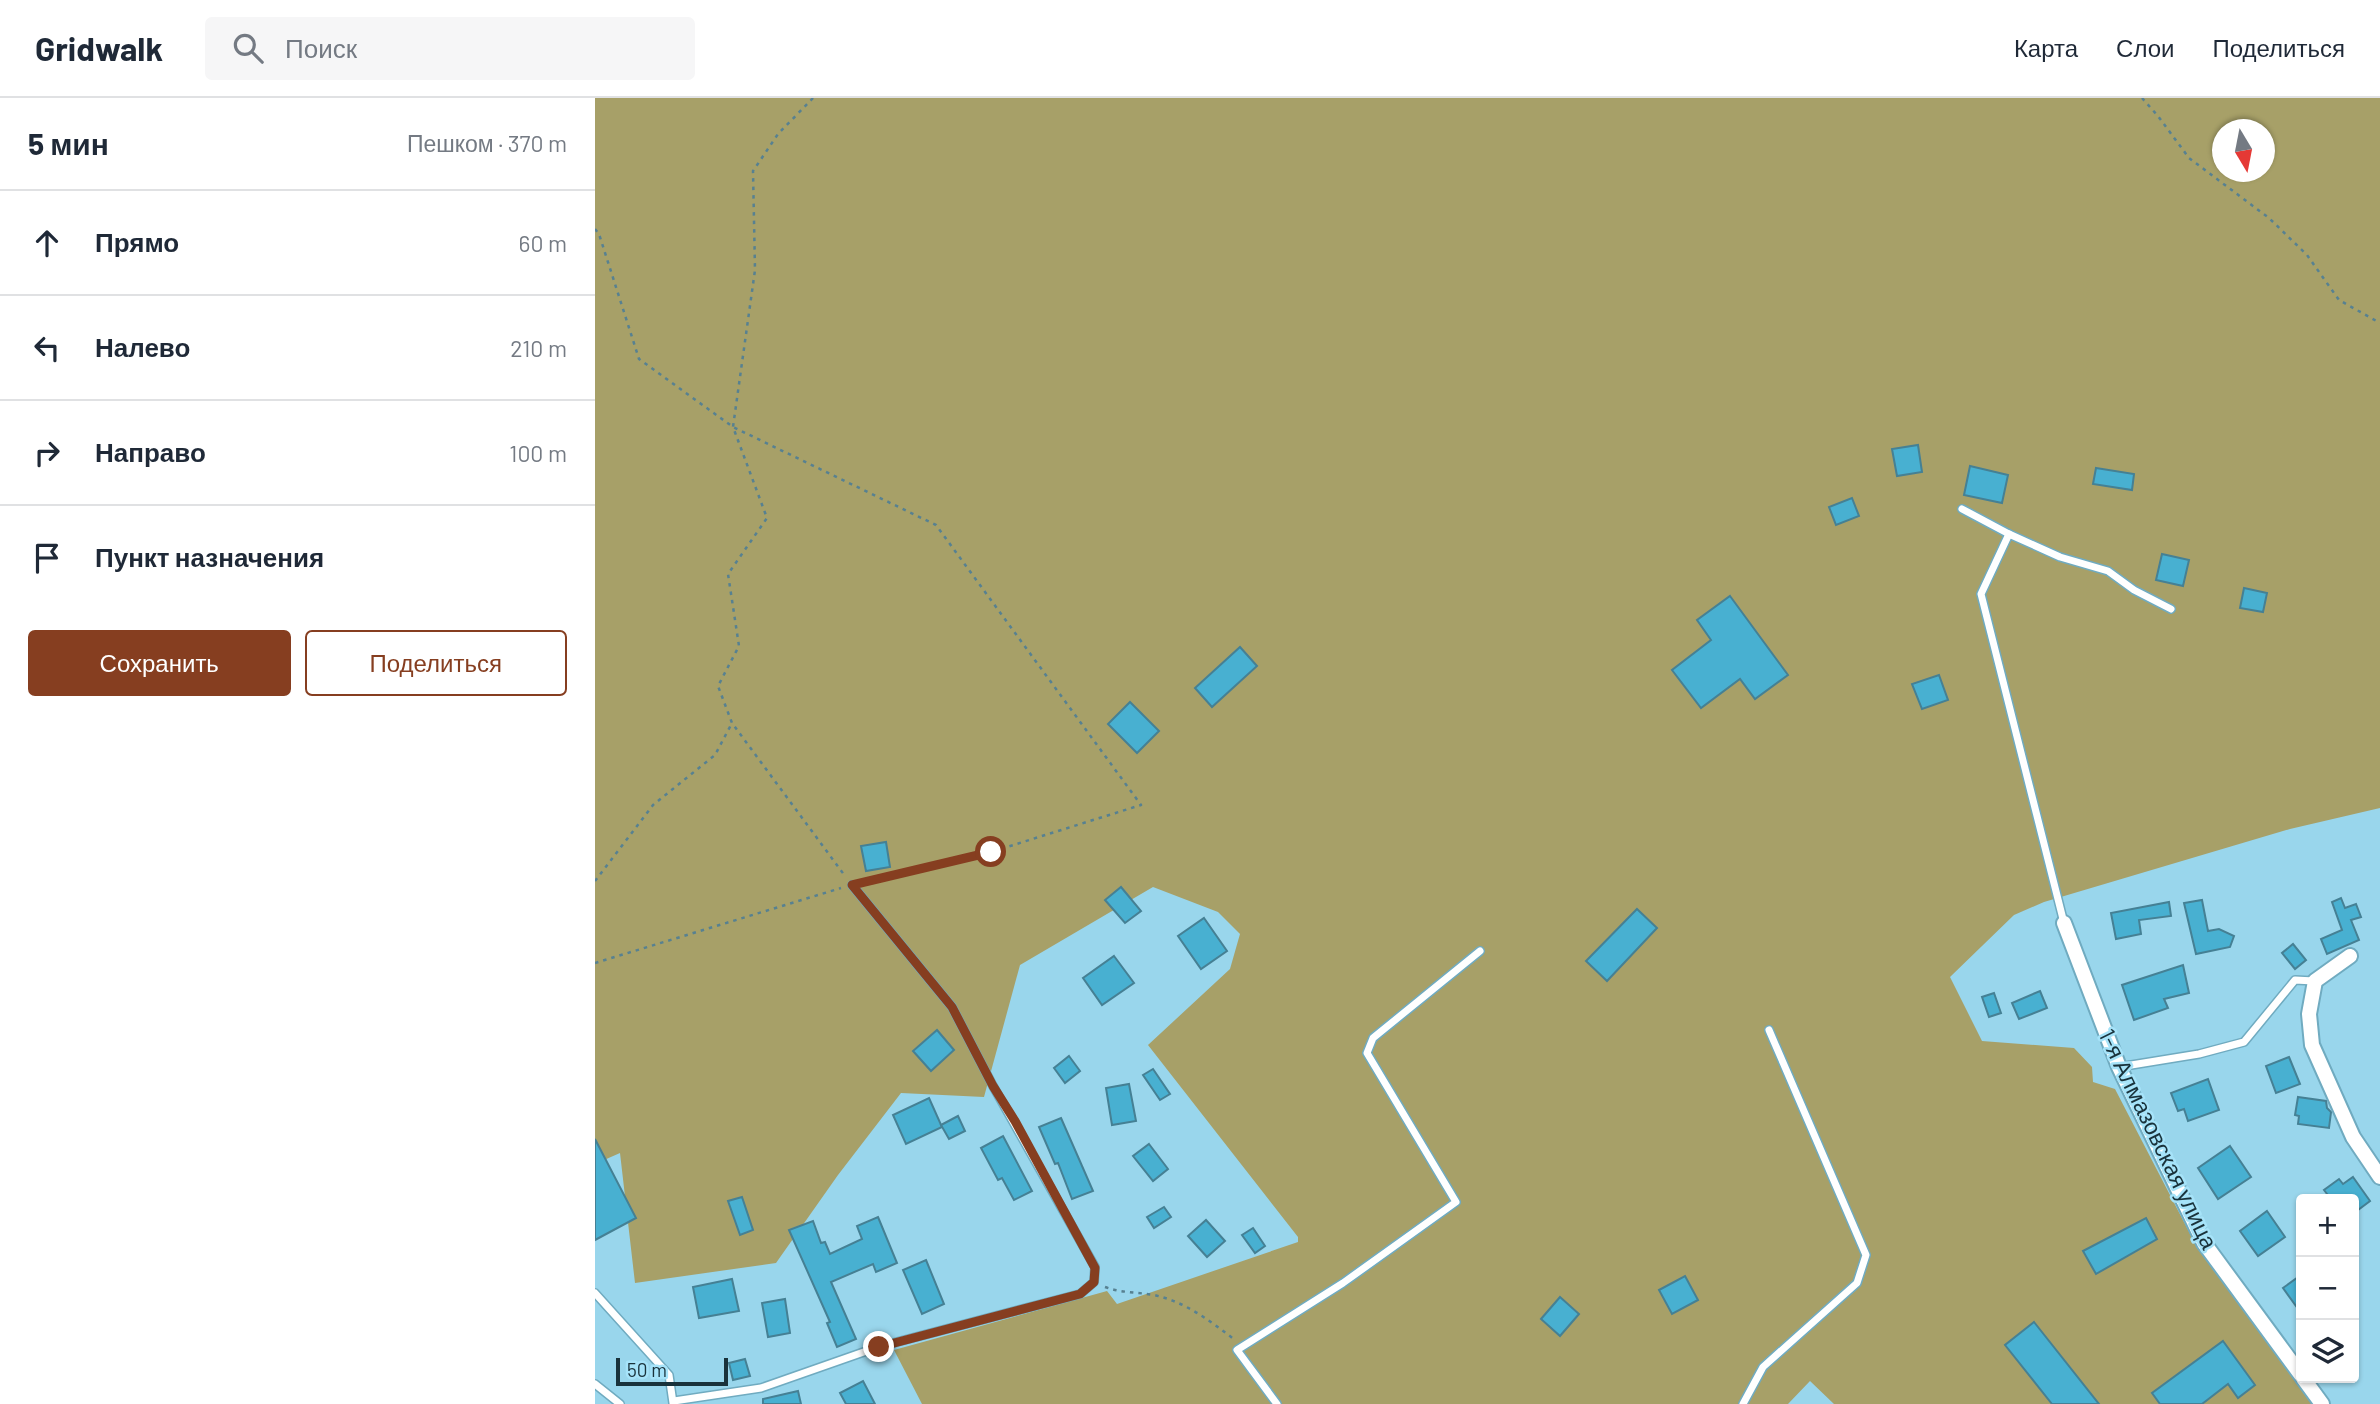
<!DOCTYPE html>
<html lang="ru">
<head>
<meta charset="utf-8">
<style>
	:root { --surface:#fff; --page:#f6f6f7; --text:#1f2937; --muted:#747a83; --line:#e0e1e3; --accent:#863e20 }
	body { margin:0; font-family:Barlow,sans-serif; background:var(--page); color:var(--text) }
	.controls { position:absolute; right:21px; bottom:21px; display:grid; overflow:hidden; border-radius:7px; box-shadow:0 2px 5px #0004 }
	.controls button { width:63px; height:63px; display:grid; place-items:center; padding:0; border:0; border-bottom:2px solid var(--line); background:var(--surface); color:var(--text); font:35px sans-serif }
	.compass { position:absolute; left:1617px; top:21px; width:63px; height:63px; border-radius:50%; background:var(--surface); box-shadow:0 2px 5px #0004; rotate:170deg }
	.scale { position:absolute; left:21px; bottom:18px; width:112px; box-sizing:border-box; padding-left:7px; border:4px solid #19323b; border-top:0; font-size:19px; line-height:24px; white-space:nowrap; color:#19323b; -webkit-text-stroke:5px #a6e3f9; paint-order:stroke }
	.stop { position:absolute; width:21px; height:21px; margin:-16px; border:5px solid #863e20; border-radius:50%; background:#fff }
	.stop.end { background:#863e20; border-color:#fff; box-shadow:0 2px 7px #0008 }
	.list { margin:0; padding:0; list-style:none }
	h2 { display:flex; justify-content:space-between; align-items:center; height:91px; margin:0; padding:0 28px; font-size:30px }
	h2 small { font-size:23px; font-weight:400; color:var(--muted) }
	.list li { display:grid; grid-template-columns:46px 1fr auto; gap:21px; align-items:center; box-sizing:border-box; height:105px; padding:0 28px; border-top:2px solid var(--line) }
	.list b { display:block; font-size:26px; white-space:nowrap }
	.list em { font-size:23px; font-style:normal; color:var(--muted) }
	.actions { display:flex; gap:14px; padding:21px 28px }
	.actions a { flex:1; padding:16px 0; border:2px solid var(--accent); border-radius:7px; text-align:center; font-size:24px; color:var(--accent) }
	.actions .main { background:var(--accent); color:#fff }
	.icon { flex:none; width:38px; height:38px; fill:none; stroke:currentColor; stroke-width:2; stroke-linecap:round; stroke-linejoin:round }
	.map { position:relative; flex:none; width:1785px; height:1306px; overflow:hidden }
	header { display:flex; align-items:center; gap:42px; box-sizing:border-box; height:98px; padding:0 35px; background:var(--surface); border-bottom:2px solid var(--line) }
	header strong { font-size:33px }
	nav { display:flex; gap:38px; margin-inline-start:auto; font-size:24px }
	.search { width:490px; height:63px; background:var(--page); display:flex; align-items:center; gap:18px; box-sizing:border-box; padding:0 24px; border-radius:7px; color:var(--muted); font-size:26px }
	main { display:flex }
	aside { flex:1; background:var(--surface) }
	.map>svg:first-child { display:block }
</style>
</head>
<body>
<header>
<strong>Gridwalk</strong>
<div class="search"><svg class="icon" aria-label="search" viewBox="0 0 24 24"><circle cx="10" cy="10" r="6"/><path d="M15 15l6 6"/></svg>Поиск</div>
<nav><a>Карта</a><a>Слои</a><a>Поделиться</a></nav>
</header>
<main>
<aside>
<h2>5 мин<small>Пешком · 370 m</small></h2>
<ul class="list">
<li><svg class="icon" aria-label="ahead" viewBox="0 0 24 24"><path d="M12 20V5M6 11l6-6 6 6"/></svg><div><b>Прямо</b></div><em>60 m</em></li>
<li><svg class="icon" aria-label="left" viewBox="0 0 24 24"><path d="M17 20v-9H6M10 6l-5 5 5 5"/></svg><div><b>Налево</b></div><em>210 m</em></li>
<li><svg class="icon" aria-label="right" viewBox="0 0 24 24"><path d="M7 20v-9h11M14 6l5 5-5 5"/></svg><div><b>Направо</b></div><em>100 m</em></li>
<li><svg class="icon" aria-label="arrive" viewBox="0 0 24 24"><path d="M6 21V4h12l-3 4 3 4H6"/></svg><div><b>Пункт назначения</b></div></li>
</ul>
<div class="actions"><a class="main">Сохранить</a><a>Поделиться</a></div>
</aside>
<div class="map">
<svg width="1785" height="1306" viewBox="0 0 1785 1306">
	<rect width="100%" height="100%" fill="#99d6ec"/>
	<path fill="#a7a068" fill-rule="evenodd" d="M 0,0 L 1785,0 L 1785,710 L 1695,731 L 1449,804 L 1419,817 L 1355,879 L 1387,943 L 1479,950 L 1497,969 L 1498,984 L 1520,991 L 1603,1151 L 1718,1306 L 1239,1306 L 1215,1283 L 1193,1306 L 327,1306 L 299,1252 L 512,1193 L 522,1206 L 703,1144 L 703,1139 L 553,947 L 635,871 L 645,836 L 623,814 L 558,789 L 425,867 L 389,999 L 306,995 L 243,1077 L 181,1165 L 40,1185 L 25,1055 L 0,1066 ZM 1628,32 L 1670,32 L 1670,74 L 1628,74 Z"/>
	<g fill="#48b0d1" stroke="#458094" stroke-width="2">
		<polygon points="1323,347 1327,374 1302,378 1297,351"/>
		<polygon points="1375,368 1413,377 1407,405 1369,397"/>
		<polygon points="1501,370 1539,376 1537,392 1498,386"/>
		<polygon points="1257,400 1264,418 1241,427 1234,409"/>
		<polygon points="1567,456 1594,462 1588,488 1561,482"/>
		<polygon points="1649,490 1672,495 1668,514 1645,510"/>
		<polygon points="1135,498 1193,577 1160,601 1145,581 1106,610 1077,572 1116,542 1102,522"/>
		<polygon points="645,549 662,568 617,609 600,590"/>
		<polygon points="1344,577 1353,602 1327,611 1317,586"/>
		<polygon points="535,604 564,633 542,655 513,626"/>
		<polygon points="291,744 295,769 271,773 266,748"/>
		<polygon points="526,789 546,813 530,825 510,802"/>
		<polygon points="1746,800 1750,810 1761,806 1766,819 1756,822 1764,842 1732,856 1726,841 1747,832 1737,804"/>
		<polygon points="1607,802 1613,833 1624,831 1639,838 1635,849 1601,856 1589,805"/>
		<polygon points="1574,804 1576,818 1544,822 1546,836 1521,841 1516,815"/>
		<polygon points="1042,811 1062,830 1012,883 991,863"/>
		<polygon points="609,820 632,853 606,871 583,838"/>
		<polygon points="1698,846 1711,862 1700,871 1687,855"/>
		<polygon points="519,858 539,885 507,907 488,880"/>
		<polygon points="1588,867 1594,895 1569,901 1573,910 1539,922 1527,887"/>
		<polygon points="1445,893 1452,910 1424,921 1417,905"/>
		<polygon points="1399,895 1406,915 1394,919 1387,899"/>
		<polygon points="342,932 359,952 336,973 318,953"/>
		<polygon points="474,958 485,973 470,985 459,970"/>
		<polygon points="1694,959 1705,986 1681,995 1671,968"/>
		<polygon points="558,971 575,996 565,1002 548,977"/>
		<polygon points="1613,981 1624,1012 1593,1023 1589,1011 1583,1013 1576,995"/>
		<polygon points="534,986 541,1023 517,1027 511,990"/>
		<polygon points="1703,999 1731,1003 1732,1010 1736,1014 1734,1030 1703,1026 1704,1018 1700,1017"/>
		<polygon points="334,1000 347,1029 311,1046 298,1017"/>
		<polygon points="363,1018 370,1033 354,1041 346,1027"/>
		<polygon points="466,1020 498,1093 477,1101 463,1065 460,1066 444,1029"/>
		<polygon points="408,1038 437,1093 419,1102 407,1080 403,1082 386,1050"/>
		<polygon points="0,1041 41,1120 0,1142"/>
		<polygon points="554,1046 573,1071 558,1083 538,1058"/>
		<polygon points="1635,1048 1656,1079 1623,1101 1603,1070"/>
		<polygon points="1758,1079 1775,1103 1759,1115 1759,1101 1736,1101 1729,1092 1744,1081 1748,1086"/>
		<polygon points="147,1099 158,1132 145,1137 133,1103"/>
		<polygon points="569,1109 576,1119 559,1130 552,1119"/>
		<polygon points="1672,1113 1690,1139 1663,1158 1645,1133"/>
		<polygon points="283,1119 302,1165 281,1174 278,1166 236,1184 261,1241 242,1249 232,1225 235,1224 194,1132 218,1123 226,1145 230,1144 235,1156 267,1141 262,1128"/>
		<polygon points="1551,1120 1562,1141 1501,1176 1488,1153"/>
		<polygon points="611,1122 630,1143 612,1159 593,1138"/>
		<polygon points="658,1130 670,1148 660,1155 647,1137"/>
		<polygon points="331,1162 349,1206 327,1216 308,1172"/>
		<polygon points="1706,1177 1706,1215 1688,1190"/>
		<polygon points="1090,1178 1103,1202 1077,1216 1064,1192"/>
		<polygon points="137,1181 144,1213 104,1220 98,1189"/>
		<polygon points="965,1199 984,1216 965,1238 946,1221"/>
		<polygon points="190,1201 195,1235 173,1239 167,1205"/>
		<polygon points="1439,1224 1504,1306 1457,1306 1410,1247"/>
		<polygon points="1628,1243 1660,1287 1643,1300 1633,1286 1607,1306 1565,1306 1557,1295"/>
		<polygon points="150,1261 155,1278 138,1282 134,1265"/>
		<polygon points="268,1283 280,1306 251,1306 245,1295"/>
		<polygon points="203,1293 206,1306 168,1306 168,1301"/>
	</g>
	<g fill="none" stroke-linecap="round" stroke-linejoin="round">
		<defs>
			<g id="service">
				<polyline points="1367,411 1414,436 1465,459 1513,473 1539,492 1576,511"/>
				<polyline points="1414,436 1386,496 1469,825"/>
				<polyline points="1524,969 1604,956 1649,944 1700,882 1719,883"/>
				<polyline points="0,1195 74,1277 78,1305"/>
				<polyline points="0,1286 25,1306"/>
				<polyline points="79,1303 166,1290 283,1249 485,1196 499,1184 500,1169 398,988 357,909 257,787"/>
				<polyline points="682,1306 642,1252 748,1185 861,1104 772,955 778,940 885,853"/>
				<polyline points="1148,1306 1168,1269 1262,1185 1271,1157 1174,932"/>
			</g>
			<g id="minor">
				<polyline points="1469,825 1524,969 1609,1145 1706,1277"/>
				<polyline points="1755,858 1720,883 1714,916 1717,947 1758,1039 1785,1079"/>
				<polyline points="1708,1280 1727,1306"/>
			</g>
		</defs>
		<use href="#service" stroke="#70abc0" stroke-width="10"/>
		<use href="#minor" stroke="#70abc0" stroke-width="18"/>
		<g stroke="#578191" stroke-width="2.5" stroke-dasharray="3.5 5" stroke-linecap="butt">
			<polyline points="218,0 183,36 158,73 160,172 138,329 172,420 133,476 144,548 123,588 137,625 250,778"/>
			<polyline points="1547,0 1563,18 1594,60 1674,120 1712,157 1744,202 1785,225"/>
			<polyline points="0,131 4,136 44,261 138,329 341,427 546,707 396,754 269,784"/>
			<polyline points="0,783 58,707 120,657 137,625"/>
			<polyline points="0,865 246,790"/>
			<path d="M 510,1189 C 526,1195 542,1194 559,1197 C 591,1204 615,1223 640,1242"/>
		</g>
		<use href="#service" stroke="#fff" stroke-width="7"/>
		<use href="#minor" stroke="#fff" stroke-width="14"/>
	</g>
	<g fill="none" stroke-linecap="round" stroke-linejoin="round">
		<polyline stroke="#863e20" stroke-width="9" points="284,1249 485,1196 499,1184 500,1170 420,1023 398,988 357,909 257,787 396,754"/>
	</g>
	<g text-anchor="middle" stroke-width="5" stroke-linejoin="round" paint-order="stroke">
		<g font-size="23" fill="#19323b" stroke="#a6e3f9">
			<text transform="translate(1563 1041) rotate(64)" y="8">1-я Алмазовская улица</text>
		</g>
	</g>
</svg>
<div class="controls">
<button>+</button>
<button>−</button>
<button><svg class="icon" aria-label="layers" viewBox="0 0 24 24"><path d="M12 4l9 5-9 5-9-5zM3 14l9 5 9-5"/></svg></button>
</div>
<svg class="compass" viewBox="-18 -18 36 36"><path d="M0-13l5 13h-10z" fill="#e53935"/><path d="M0 13l5-13h-10z" fill="#747a83"/></svg>
<div class="scale">50 m</div>
<div class="stop" style="left:396px;top:754px"></div>
<div class="stop end" style="left:284px;top:1249px"></div>
</div>
</main>
</body>
</html>
